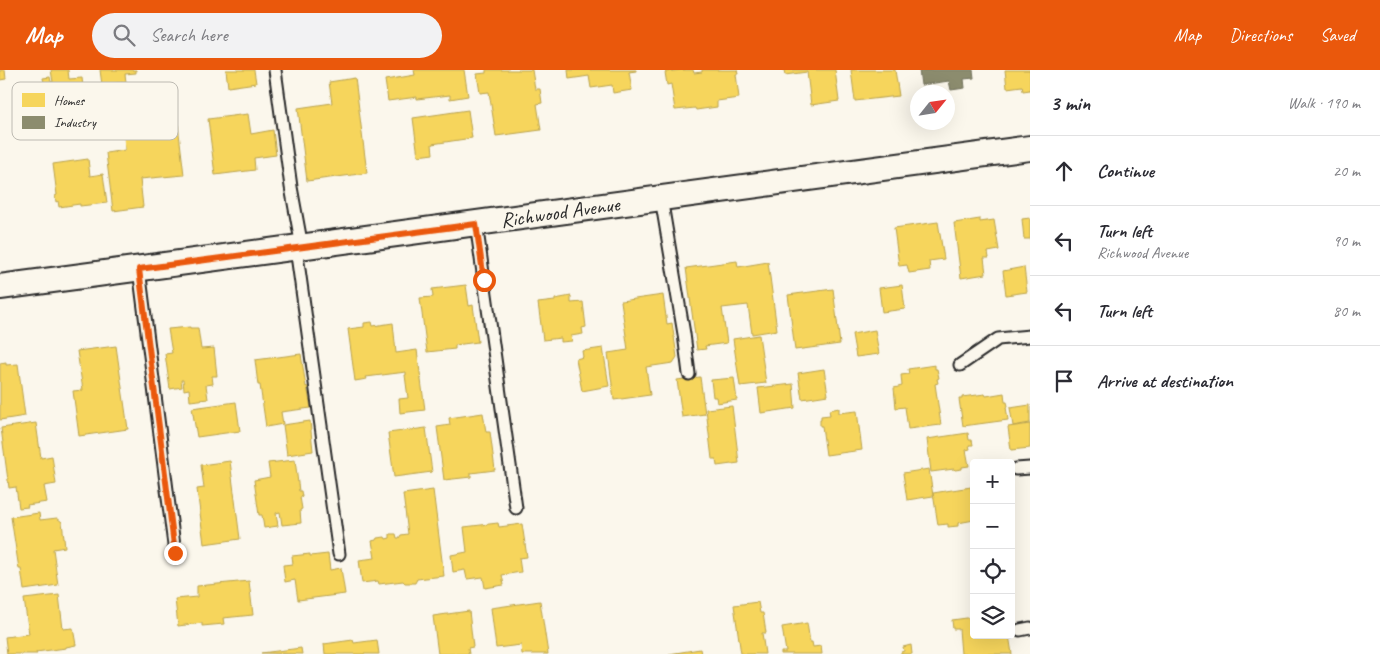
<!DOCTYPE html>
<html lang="en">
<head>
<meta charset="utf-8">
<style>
	:root { --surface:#fff; --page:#f2f2f3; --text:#2b2b33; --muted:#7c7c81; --line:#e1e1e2; --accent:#ea580c }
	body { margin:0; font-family:Caveat,sans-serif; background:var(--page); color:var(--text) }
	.controls { position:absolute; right:15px; bottom:15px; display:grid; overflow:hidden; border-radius:5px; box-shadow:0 5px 20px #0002 }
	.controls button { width:45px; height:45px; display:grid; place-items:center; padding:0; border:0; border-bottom:1px solid var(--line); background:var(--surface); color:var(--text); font:25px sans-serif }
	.compass { position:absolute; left:910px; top:15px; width:45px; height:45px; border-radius:50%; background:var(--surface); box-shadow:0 5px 20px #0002; rotate:60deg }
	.stop { position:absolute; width:15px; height:15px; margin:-11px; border:4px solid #ea580c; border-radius:50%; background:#fff }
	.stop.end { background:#ea580c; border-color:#fff; box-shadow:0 1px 5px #0008 }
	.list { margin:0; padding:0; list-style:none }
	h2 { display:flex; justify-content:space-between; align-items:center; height:65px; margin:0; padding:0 20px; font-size:21px }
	h2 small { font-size:16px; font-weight:400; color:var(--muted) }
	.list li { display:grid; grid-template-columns:32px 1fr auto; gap:15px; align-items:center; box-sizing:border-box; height:70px; padding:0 20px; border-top:1px solid var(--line) }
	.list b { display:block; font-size:19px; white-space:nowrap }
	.list p { margin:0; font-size:16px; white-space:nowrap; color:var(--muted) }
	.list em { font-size:16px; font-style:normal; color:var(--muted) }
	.icon { flex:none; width:28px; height:28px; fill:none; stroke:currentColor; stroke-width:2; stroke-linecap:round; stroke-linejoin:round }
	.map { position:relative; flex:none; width:1030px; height:584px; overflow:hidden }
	header { display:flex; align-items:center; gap:30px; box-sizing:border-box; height:70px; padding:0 25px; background:var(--accent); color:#fff }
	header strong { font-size:24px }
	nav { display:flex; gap:28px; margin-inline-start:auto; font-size:18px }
	.search { width:350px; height:45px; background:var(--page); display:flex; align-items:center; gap:12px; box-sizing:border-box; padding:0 18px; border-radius:28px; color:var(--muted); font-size:19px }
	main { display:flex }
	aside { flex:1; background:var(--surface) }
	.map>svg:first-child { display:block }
</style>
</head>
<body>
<header>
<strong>Map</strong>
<div class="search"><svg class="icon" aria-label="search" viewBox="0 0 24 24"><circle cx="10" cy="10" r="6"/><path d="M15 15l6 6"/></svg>Search here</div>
<nav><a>Map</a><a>Directions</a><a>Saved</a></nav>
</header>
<main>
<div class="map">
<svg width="1030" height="584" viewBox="0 0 1030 584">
	<rect width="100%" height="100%" fill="#fbf7ec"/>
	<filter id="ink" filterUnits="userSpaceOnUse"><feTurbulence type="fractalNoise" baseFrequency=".02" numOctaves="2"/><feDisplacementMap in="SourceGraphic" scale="10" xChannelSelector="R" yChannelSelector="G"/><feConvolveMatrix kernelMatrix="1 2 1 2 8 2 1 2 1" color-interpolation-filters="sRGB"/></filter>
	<g filter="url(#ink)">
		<g fill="#f6d55c" stroke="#b9a24d">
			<polygon points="0,0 5,0 6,9 0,10"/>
			<polygon points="51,0 68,0 69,9 82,8 85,34 66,37 64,39 57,40 54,38 37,41 33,14 44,13 43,8 50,7 51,12 53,12"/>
			<polygon points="100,0 136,0 136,3 125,4 126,12 102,15"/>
			<polygon points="226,0 254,0 256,13 228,17"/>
			<polygon points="414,0 464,0 468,26 450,29 450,25 417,29 417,27 388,31 385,10 415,5"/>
			<polygon points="486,0 532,0 535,19 540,19 542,33 537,34 541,60 496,66 489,22 480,23 477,4 486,3"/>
			<polygon points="568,0 636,0 636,1 629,2 632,20 613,23 612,15 591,18 589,6 569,9"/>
			<polygon points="683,0 693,0 694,3 702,2 702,0 737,0 738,4 736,4 739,28 717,31 717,37 696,40 695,38 675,40 671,14 667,15 665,2"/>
			<polygon points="784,0 835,0 839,31 811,35 807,2 785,5"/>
			<polygon points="851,0 895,0 899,26 855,31"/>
			<polygon points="1005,0 1030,0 1030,20 1023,21 1022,16 1007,18"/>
			<polygon points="355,8 367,103 307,111 298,38 332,33 329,12"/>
			<polygon points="176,38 184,105 140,109 143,137 113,141 106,83 125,80 124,65 131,64 129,49 159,45 159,39"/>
			<polygon points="468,40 472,68 432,74 433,84 418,86 413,48"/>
			<polygon points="248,44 251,64 273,60 276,85 254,88 255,100 215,105 208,49"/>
			<polygon points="88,89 90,106 103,104 107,133 80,136 80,134 59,137 58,131 56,132 55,126 57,125 53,94"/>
			<polygon points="1030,148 1030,169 1024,169 1022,149"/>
			<polygon points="980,149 980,152 994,150 999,180 988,182 989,188 984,188 986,204 961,208 954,153"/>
			<polygon points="938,152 944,189 929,191 930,200 909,203 907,195 899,196 894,158"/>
			<polygon points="737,191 738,197 768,192 777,260 752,264 748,235 722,238 727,273 705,276 706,279 697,280 686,198"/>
			<polygon points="1024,197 1027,222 1006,225 1003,201"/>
			<polygon points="466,215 469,236 473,235 478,272 455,275 455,279 427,282 420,228 433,227 432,219"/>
			<polygon points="902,215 905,239 882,242 879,218"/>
			<polygon points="833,219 840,274 795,280 788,225"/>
			<polygon points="663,225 667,254 672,253 677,287 673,293 646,297 650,325 614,330 608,283 628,280 621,231"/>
			<polygon points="571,226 571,233 583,232 586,257 582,258 583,264 571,266 572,271 561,272 561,268 543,270 538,233 555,231 555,229"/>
			<polygon points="372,252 373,256 393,253 396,283 417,280 425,340 400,343 399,329 408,328 405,305 406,305 406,302 366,307 367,309 355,311 348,259 364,257 364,253"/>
			<polygon points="190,257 190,258 198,258 201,279 214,278 217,306 212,306 213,314 206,315 208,329 190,331 189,319 184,320 183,310 181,310 182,317 170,319 165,284 172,283 168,259"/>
			<polygon points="875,260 879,284 856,287 852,264"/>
			<polygon points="759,265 766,313 740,316 733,269"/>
			<polygon points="116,276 128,359 79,366 73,321 83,320 77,281"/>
			<polygon points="603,278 609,316 582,321 576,289 583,287 582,281"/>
			<polygon points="301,284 306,317 307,316 311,338 281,342 283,354 266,357 260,315 258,315 255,290"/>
			<polygon points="6,292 6,295 18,294 25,346 0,350 0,293"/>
			<polygon points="935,295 935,299 937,299 939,308 937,309 938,313 935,314 941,355 908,359 905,337 896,338 894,318 902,316 901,305 909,304 908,299"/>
			<polygon points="824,299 828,325 802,329 798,303"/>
			<polygon points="700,307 705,344 682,347 677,310"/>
			<polygon points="734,308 737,330 717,333 716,327 713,327 711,310"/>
			<polygon points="793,314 795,338 761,343 758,318"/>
			<polygon points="1004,323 1005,332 1007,332 1008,336 1006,337 1008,350 963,356 959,329 962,329 962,327 985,324 986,326"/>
			<polygon points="236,332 240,361 197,367 192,338"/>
			<polygon points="1030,335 1030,353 1013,356 1010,338"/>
			<polygon points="732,336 739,393 717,396 716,389 712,389 706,339"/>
			<polygon points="839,338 839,343 857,341 862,380 826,385 822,356 820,356 820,350 821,350 821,346 830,345 829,340"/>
			<polygon points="483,343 486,362 490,362 495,400 471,403 471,407 444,410 437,357 450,355 449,348"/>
			<polygon points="310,351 313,381 287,385 283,355"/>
			<polygon points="36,353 41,388 52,386 56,414 44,416 47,432 27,435 28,437 19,438 16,417 9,418 1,358"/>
			<polygon points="1030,354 1030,378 1011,380 1008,357"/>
			<polygon points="426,358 432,402 394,407 388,363"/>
			<polygon points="968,363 969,370 972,370 973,375 969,375 970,379 966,380 969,396 962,397 962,399 955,400 954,399 931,402 927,369"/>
			<polygon points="295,390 299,421 301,421 302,427 300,427 302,439 300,440 301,453 282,455 280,442 276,443 278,456 264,458 262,445 259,445 254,410 270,407 268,393"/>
			<polygon points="230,391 240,469 204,474 197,419 204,418 201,395"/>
			<polygon points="929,399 933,426 907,430 903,403"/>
			<polygon points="971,417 972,428 974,428 974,450 958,453 958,456 948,457 948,454 938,455 933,423"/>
			<polygon points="433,420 444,506 417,509 415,513 405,513 403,511 379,514 378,511 362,513 359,490 375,488 372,471 376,470 377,468 385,467 386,469 390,468 390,464 396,464 397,468 399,468 401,465 408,464 403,424"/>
			<polygon points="39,443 40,450 57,448 62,452 65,477 53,479 58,515 24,520 21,499 19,499 11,447"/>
			<polygon points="498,453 499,457 522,454 527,487 519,488 521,502 502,505 504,515 485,518 483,507 467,509 465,500 453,502 451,485 467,482 464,457"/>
			<polygon points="310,484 310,486 328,484 330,500 341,498 345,524 298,530 295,510 285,512 283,495 293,494 292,486"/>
			<polygon points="249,511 253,545 223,548 224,554 202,556 202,553 178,556 175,529 197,527 197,516"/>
			<polygon points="59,525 63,559 73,558 76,575 66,577 66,578 36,582 37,584 7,584 5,567 29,564 24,529"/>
			<polygon points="540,531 548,584 522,584 521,575 496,578 491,538"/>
			<polygon points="758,532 760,543 763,543 766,563 762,563 765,584 741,584 734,535"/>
			<polygon points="469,541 473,577 468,578 469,584 438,584 433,546"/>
			<polygon points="974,547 974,565 1009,565 1012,584 961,584 959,559 953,559 952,550"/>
			<polygon points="807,553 810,572 812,572 813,577 821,576 822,584 781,584 781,582 786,582 782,557"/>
			<polygon points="353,570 354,573 377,570 379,584 325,584 324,574"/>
			<polygon points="911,575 912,584 901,584 901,582 904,581 903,577"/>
			<polygon points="301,578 302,584 261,583"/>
			<polygon points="700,579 701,584 669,584"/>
		</g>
		<polygon fill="#8c8c6e" stroke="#6f6f5a" points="919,0 973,0 974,8 964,9 965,18 951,20 949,11 921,15"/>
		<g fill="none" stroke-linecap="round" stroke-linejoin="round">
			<defs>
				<g id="lane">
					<polyline points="275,0 291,117 302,177"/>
					<polyline points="661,128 684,264 689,304"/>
					<polyline points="476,153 516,438"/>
					<polyline points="296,178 339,484"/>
					<polyline points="139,199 175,483"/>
					<polyline points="960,295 998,269 1030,266"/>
					<polyline points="1016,399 1030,398"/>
					<polyline points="1020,560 1030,558"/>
				</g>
				<polyline id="street" points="0,217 396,164 1030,78"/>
			</defs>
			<use href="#lane" stroke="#2b2b2b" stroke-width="15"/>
			<use href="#street" stroke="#2b2b2b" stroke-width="28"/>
			<use href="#lane" stroke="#fbf7ec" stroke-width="11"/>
			<use href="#street" stroke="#fbf7ec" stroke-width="24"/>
		</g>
	</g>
	<g fill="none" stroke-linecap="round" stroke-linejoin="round" filter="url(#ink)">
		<polyline stroke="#ea580c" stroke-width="6" points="175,483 139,199 476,154 484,210"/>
	</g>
	<g text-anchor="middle" stroke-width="5" stroke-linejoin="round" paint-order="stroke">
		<g font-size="21" fill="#2b2b2b" stroke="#fbf7ec">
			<text transform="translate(560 142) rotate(-8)" y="7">Richwood Avenue</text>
		</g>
	</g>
	<rect x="12" y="12" width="166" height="58" rx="8" fill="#fbf7ec" stroke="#bdbab2" stroke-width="1"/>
	<rect x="22" y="23" width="23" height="14" fill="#f6d55c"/>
	<rect x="22" y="46" width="23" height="13" fill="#8c8c6e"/>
	<g font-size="14" fill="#2b2b2b">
		<text x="54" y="35">Homes</text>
		<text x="54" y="57">Industry</text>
	</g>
</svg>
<div class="controls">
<button>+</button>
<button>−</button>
<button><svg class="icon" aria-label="locate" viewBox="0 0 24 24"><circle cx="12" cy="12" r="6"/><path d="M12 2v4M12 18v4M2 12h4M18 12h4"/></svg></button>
<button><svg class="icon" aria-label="layers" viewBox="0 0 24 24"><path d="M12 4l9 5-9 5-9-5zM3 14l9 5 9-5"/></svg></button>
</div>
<svg class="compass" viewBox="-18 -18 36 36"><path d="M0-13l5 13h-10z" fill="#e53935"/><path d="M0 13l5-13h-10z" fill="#7c7c81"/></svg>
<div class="stop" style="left:484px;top:210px"></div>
<div class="stop end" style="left:175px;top:483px"></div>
</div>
<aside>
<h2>3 min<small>Walk · 190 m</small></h2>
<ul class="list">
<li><svg class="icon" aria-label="ahead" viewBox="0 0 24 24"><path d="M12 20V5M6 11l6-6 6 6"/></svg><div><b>Continue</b></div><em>20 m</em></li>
<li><svg class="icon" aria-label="left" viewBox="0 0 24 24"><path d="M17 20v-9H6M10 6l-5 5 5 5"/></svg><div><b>Turn left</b><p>Richwood Avenue</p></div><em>90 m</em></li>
<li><svg class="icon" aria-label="left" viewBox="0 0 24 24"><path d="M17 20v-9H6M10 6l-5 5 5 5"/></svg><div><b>Turn left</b></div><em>80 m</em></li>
<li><svg class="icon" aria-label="arrive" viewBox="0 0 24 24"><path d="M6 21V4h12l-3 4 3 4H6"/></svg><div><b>Arrive at destination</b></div></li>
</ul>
</aside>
</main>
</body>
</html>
